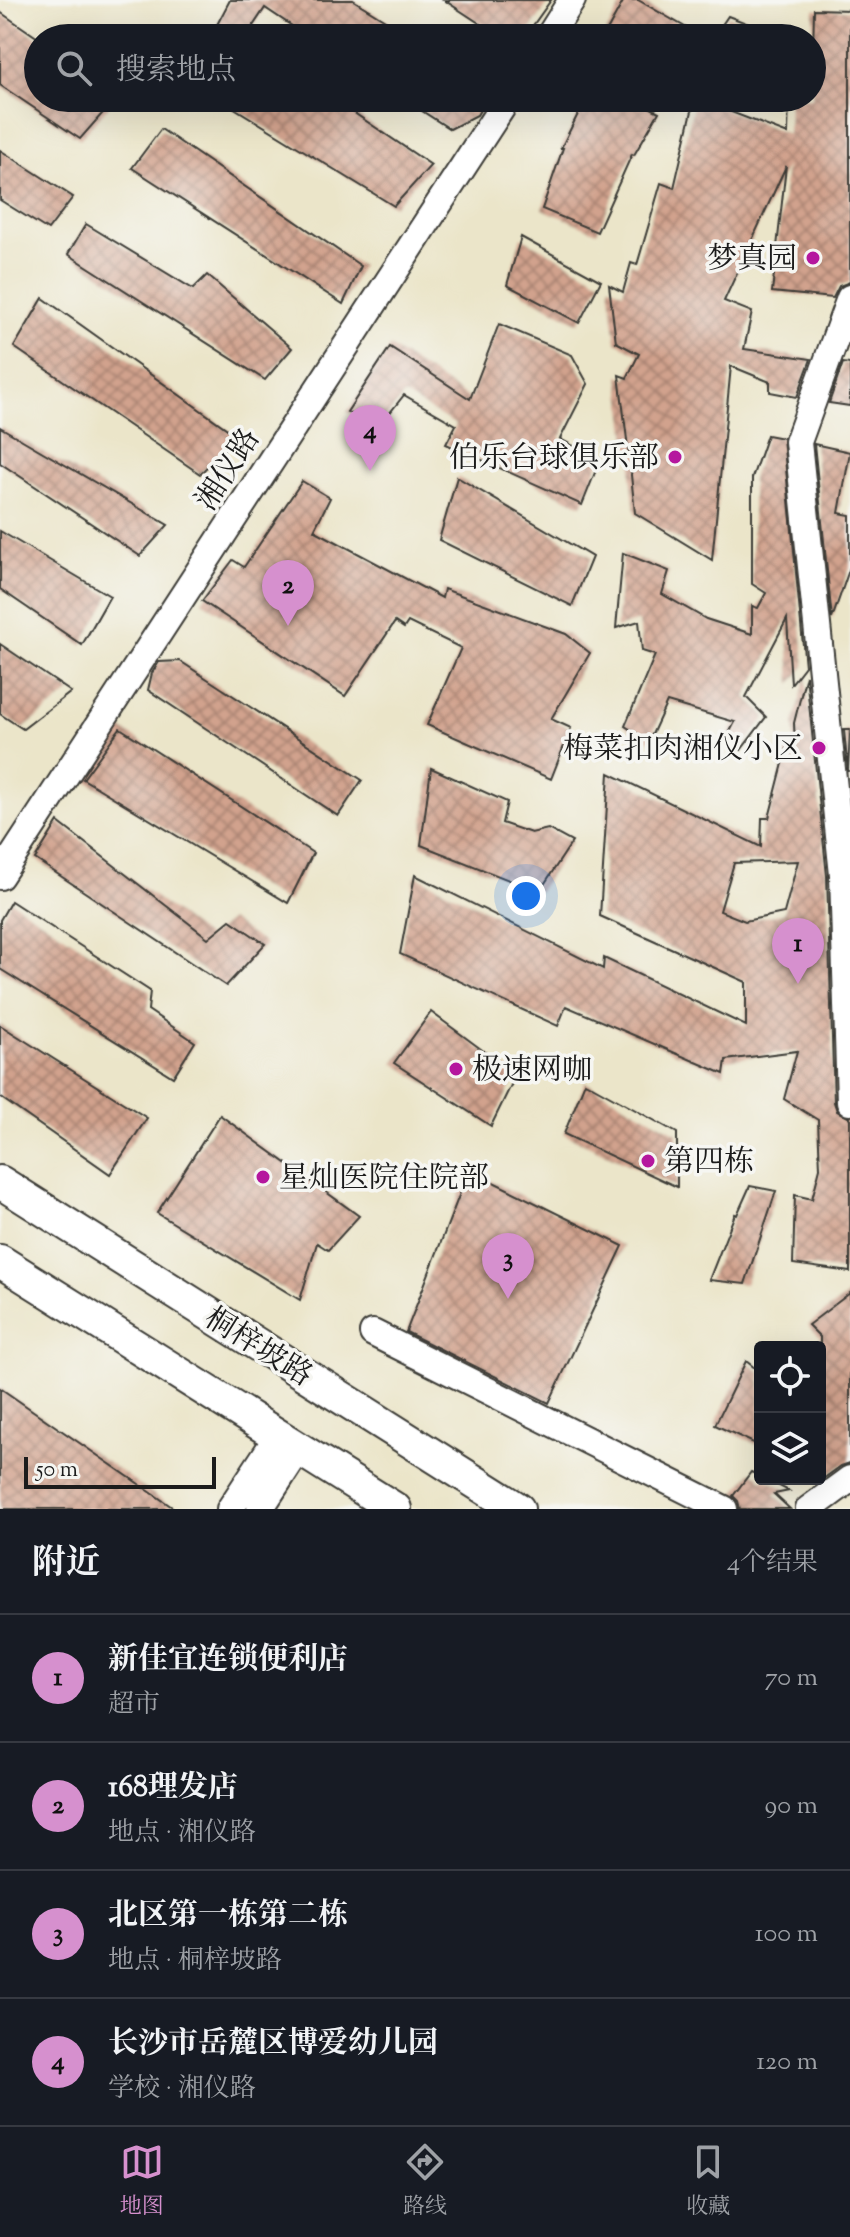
<!DOCTYPE html>
<html lang="zh">
<head>
<meta charset="utf-8">
<style>
	:root { --surface:#171b24; --page:#242831; --text:#f1f3f6; --muted:#9ea1a6; --line:#363941; --accent:#d690ce }
	body { margin:0; font-family:"Sorts Mill Goudy","Noto Serif SC",serif; background:var(--page); color:var(--text) }
	.controls { position:absolute; right:24px; bottom:24px; display:grid; overflow:hidden; border-radius:8px; box-shadow:0 8px 32px #0002 }
	.controls button { width:72px; height:72px; display:grid; place-items:center; padding:0; border:0; border-bottom:2px solid var(--line); background:var(--surface); color:var(--text); font:40px sans-serif }
	.scale { position:absolute; left:24px; bottom:20px; width:192px; box-sizing:border-box; padding-left:8px; border:4px solid #1c1c1c; border-top:0; font-size:22px; line-height:28px; white-space:nowrap; color:#1c1c1c; -webkit-text-stroke:6px #f6f6f2; paint-order:stroke }
	.you { position:absolute; left:526px; top:896px; width:28px; height:28px; margin:-20px; border:6px solid #fff; border-radius:50%; background:#1a73e8; box-shadow:0 0 0 12px #1a73e833 }
	.badge { display:grid; place-items:center; width:52px; height:52px; border-radius:50%; background:var(--accent); color:#111; font-size:26px; font-weight:700 }
	.pin { position:absolute; translate:-50% -66px; filter:drop-shadow(0 2px 4px #0008) }
	.pin::after { content:''; position:absolute; top:42px; width:28px; height:24px; background:inherit; clip-path:polygon(0 0,100% 0,50% 100%) }
	.list { margin:0; padding:0; list-style:none }
	h2 { display:flex; justify-content:space-between; align-items:center; height:104px; margin:0; padding:0 32px; font-size:34px }
	h2 small { font-size:26px; font-weight:400; color:var(--muted) }
	.list li { display:grid; grid-template-columns:52px 1fr auto; gap:24px; align-items:center; box-sizing:border-box; height:128px; padding:0 32px; border-top:2px solid var(--line) }
	.list b { display:block; font-size:30px; white-space:nowrap }
	.list p { margin:0; font-size:26px; white-space:nowrap; color:var(--muted) }
	.list em { font-size:26px; font-style:normal; color:var(--muted) }
	.icon { flex:none; width:44px; height:44px; fill:none; stroke:currentColor; stroke-width:2; stroke-linecap:round; stroke-linejoin:round }
	.map { position:relative; flex:none; width:850px; height:1509px; overflow:hidden }
	.search { position:absolute; background:var(--surface); box-shadow:0 8px 32px #0002; left:24px; right:24px; top:24px; height:88px; display:flex; align-items:center; gap:20px; box-sizing:border-box; padding:0 28px; border-radius:44px; color:var(--muted); font-size:30px }
	.sheet { height:616px; background:var(--surface) }
	nav { display:flex; justify-content:space-around; align-items:center; box-sizing:border-box; height:112px; border-top:2px solid var(--line); background:var(--surface); font-size:22px; color:var(--muted) }
	nav a { display:grid; justify-items:center; gap:4px }
	nav .on { color:var(--accent) }
	.map>svg:first-child { display:block }
</style>
</head>
<body>
<div class="map">
<svg width="850" height="1509" viewBox="0 0 850 1509">
	<defs>
		<pattern id="building-cross-hatch" width="8" height="8" patternUnits="userSpaceOnUse" patternTransform="scale(2)"><rect width="8" height="8" fill="#d1a28d"/><path d="M0 0l8 8M0 8l8-8" fill="none" stroke="#a98372"/></pattern>
	</defs>
	<rect width="100%" height="100%" fill="#f6f6f2"/>
	<filter id="ink" filterUnits="userSpaceOnUse"><feTurbulence type="fractalNoise" baseFrequency=".0125" numOctaves="2"/><feDisplacementMap in="SourceGraphic" scale="16" xChannelSelector="R" yChannelSelector="G"/><feConvolveMatrix kernelMatrix="1 2 1 2 8 2 1 2 1" color-interpolation-filters="sRGB"/></filter>
	<filter id="wash" filterUnits="userSpaceOnUse"><feTurbulence type="fractalNoise" baseFrequency=".006" numOctaves="4" result="noise"/><feDisplacementMap in="SourceGraphic" scale="32" xChannelSelector="R" yChannelSelector="G"/><feGaussianBlur stdDeviation="1.8" result="paint"/><feColorMatrix in="noise" values="0 0 0 0 0 0 0 0 0 0 0 0 0 0 0 0 0 1.4 0 .05"/><feComposite in="paint" operator="in"/></filter>
	<g filter="url(#wash)">
		<rect width="100%" height="100%" fill="#ebe5c9"/>
		<g id="blocks">
			<g fill="url(#building-cross-hatch)" fill-rule="evenodd">
				<polygon points="230,0 353,0 414,38 310,38 265,8 245,38 210,38"/>
				<polygon points="444,0 551,0 524,38 502,38"/>
				<polygon points="624,0 638,0 704,38 603,38"/>
				<polygon points="814,9 850,10 850,282 839,286 833,298 772,292 786,166 724,301 752,312 744,349 811,359 797,397 770,392 770,382 731,366 712,560 635,513 631,475 633,457 629,456 619,375 627,378 639,354 616,342 609,285 623,292 631,263 637,265 661,183 674,188 695,98 788,134 789,98 812,98"/>
				<polygon points="0,12 38,38 38,98 116,98 80,139 0,85"/>
				<polygon points="728,16 780,36 780,38 713,38"/>
				<polygon points="218,98 332,98 431,165 394,206"/>
				<polygon points="402,98 487,98 477,115 450,129"/>
				<polygon points="586,98 631,98 659,112 634,155 632,154 597,232 542,209 563,148 561,148"/>
				<polygon points="161,129 361,266 343,304 132,168"/>
				<polygon points="0,150 73,197 48,230 0,200"/>
				<polygon points="86,224 193,289 207,275 292,348 265,380 68,254"/>
				<polygon points="521,237 601,281 579,323 507,285"/>
				<polygon points="43,298 237,436 200,474 14,347"/>
				<polygon points="499,324 572,355 588,384 560,439 600,460 582,505 446,444 456,425 404,395 377,429 347,412 390,347 470,399"/>
				<polygon points="843,363 850,364 850,406 829,403"/>
				<polygon points="0,427 168,525 140,556 0,463"/>
				<polygon points="767,435 783,438 805,666 791,684 787,619 746,697 766,717 741,750 724,743 735,722 667,702 649,741 625,726 655,655 642,651 639,621 616,628 623,553 669,571 662,594 706,619 752,634 752,606 758,608 766,593 752,584 752,478"/>
				<polygon points="814,444 850,452 839,513 850,515 850,567 832,619"/>
				<polygon points="457,477 592,557 572,606 439,540"/>
				<polygon points="302,481 330,498 314,530 442,598 444,589 566,634 590,653 551,719 571,728 551,779 427,725 461,648 408,622 404,628 395,622 345,696 202,601 233,560 244,567"/>
				<polygon points="0,531 110,596 82,645 0,589"/>
				<polygon points="0,644 71,692 23,729 0,714"/>
				<polygon points="180,661 362,780 338,816 148,690 152,673 159,662"/>
				<path d="M 806,675 L 827,876 L 834,1102 L 837,1111 L 850,1118 L 850,1272 L 793,1264 L 795,1195 L 812,1199 L 820,1168 L 818,1120 L 784,1099 L 797,1051 L 726,1060 L 724,1074 L 566,1006 L 558,1026 L 400,954 L 415,875 L 603,969 L 604,958 L 746,1026 L 746,982 L 600,916 L 609,773 L 761,847 L 762,818 L 769,818 L 789,740 L 795,746 L 794,723 ZM 798,861 L 784,913 L 745,921 L 720,911 L 734,863 Z"/>
				<polygon points="120,728 313,853 288,903 83,779"/>
				<polygon points="844,730 850,730 848,772"/>
				<polygon points="431,768 507,802 502,823 531,833 548,829 572,842 539,892 421,845"/>
				<polygon points="58,822 208,938 230,920 265,944 226,986 35,859"/>
				<polygon points="11,901 150,991 148,1010 195,1042 173,1077 0,969 0,920"/>
				<polygon points="431,1012 516,1075 491,1126 394,1063"/>
				<polygon points="0,1025 147,1118 110,1174 0,1097"/>
				<polygon points="585,1082 677,1133 677,1187 564,1134"/>
				<polygon points="220,1115 359,1216 328,1250 317,1243 300,1300 157,1213"/>
				<polygon points="469,1170 623,1246 549,1403 406,1332"/>
				<polygon points="750,1186 776,1191 745,1284 709,1280 735,1214 737,1215"/>
				<polygon points="850,1293 850,1463 841,1466 820,1481 820,1337 808,1325"/>
				<polygon points="746,1361 760,1372 760,1446 715,1425"/>
				<polygon points="0,1388 175,1509 0,1509"/>
				<polygon points="751,1472 760,1476 760,1479 766,1479 789,1491 774,1494 790,1509 740,1509 738,1501 733,1496"/>
			</g>
		</g>
	</g>
	<g filter="url(#ink)">
		<use href="#blocks" fill-opacity="0" stroke="#3b3a36" stroke-width="2"/>
		<g fill="none" stroke-linecap="round" stroke-linejoin="round">
			<defs>
				<g id="minor">
					<polyline points="548,38 572,0"/>
					<polyline points="850,298 798,442 843,875 850,1102"/>
					<polyline points="0,876 508,98"/>
					<polyline points="373,1333 724,1509"/>
					<polyline points="230,1509 278,1436"/>
					<polyline points="260,1509 299,1449"/>
					<polyline points="809,1509 850,1479"/>
				</g>
				<g id="major">
					<polyline points="0,1182 518,1509"/>
					<polyline points="0,1261 395,1509"/>
				</g>
			</defs>
			<use href="#minor" stroke="#3b3a36" stroke-width="30"/>
			<use href="#major" stroke="#3b3a36" stroke-width="36"/>
			<use href="#minor" stroke="#fff" stroke-width="26"/>
			<use href="#major" stroke="#fff" stroke-width="32"/>
		</g>
	</g>
	<g fill="#b5179e" stroke="#f6f6f2" stroke-width="3">
		<circle cx="813" cy="258" r="8"/>
		<circle cx="675" cy="457" r="8"/>
		<circle cx="819" cy="748" r="8"/>
		<circle cx="456" cy="1069" r="8"/>
		<circle cx="648" cy="1161" r="8"/>
		<circle cx="263" cy="1177" r="8"/>
	</g>
	<g text-anchor="middle" stroke-width="7" stroke-linejoin="round" paint-order="stroke">
		<g font-size="30" fill="#1c1c1c" stroke="#f6f6f2" text-anchor="end">
			<text x="797" y="268">梦真园</text>
			<text x="659" y="467">伯乐台球俱乐部</text>
			<text x="803" y="758">梅菜扣肉湘仪小区</text>
			<text x="472" y="1079" text-anchor="start">极速网咖</text>
			<text x="664" y="1171" text-anchor="start">第四栋</text>
			<text x="279" y="1187" text-anchor="start">星灿医院住院部</text>
		</g>
		<g font-size="30" fill="#1c1c1c" stroke="#f6f6f2">
			<text transform="translate(227 469) rotate(-57)" y="10">湘仪路</text>
			<text transform="translate(259 1346) rotate(32)" y="10">桐梓坡路</text>
		</g>
	</g>
</svg>
<div class="controls">
<button><svg class="icon" aria-label="locate" viewBox="0 0 24 24"><circle cx="12" cy="12" r="6"/><path d="M12 2v4M12 18v4M2 12h4M18 12h4"/></svg></button>
<button><svg class="icon" aria-label="layers" viewBox="0 0 24 24"><path d="M12 4l9 5-9 5-9-5zM3 14l9 5 9-5"/></svg></button>
</div>
<div class="scale">50 m</div>
<div class="you"></div>
<div class="pin badge" style="left:798px;top:984px">1</div>
<div class="pin badge" style="left:288px;top:626px">2</div>
<div class="pin badge" style="left:508px;top:1299px">3</div>
<div class="pin badge" style="left:370px;top:471px">4</div>
<div class="search"><svg class="icon" aria-label="search" viewBox="0 0 24 24"><circle cx="10" cy="10" r="6"/><path d="M15 15l6 6"/></svg>搜索地点</div>
</div>
<section class="sheet">
<h2>附近<small>4个结果</small></h2>
<ul class="list">
<li><span class="badge">1</span><div><b>新佳宜连锁便利店</b><p>超市</p></div><em>70 m</em></li>
<li><span class="badge">2</span><div><b>168理发店</b><p>地点 · 湘仪路</p></div><em>90 m</em></li>
<li><span class="badge">3</span><div><b>北区第一栋第二栋</b><p>地点 · 桐梓坡路</p></div><em>100 m</em></li>
<li><span class="badge">4</span><div><b>长沙市岳麓区博爱幼儿园</b><p>学校 · 湘仪路</p></div><em>120 m</em></li>
</ul>
</section>
<nav>
<a class="on"><svg class="icon" aria-label="map" viewBox="0 0 24 24"><path d="M3 6l6-2 6 2 6-2v14l-6 2-6-2-6 2zM9 4v14M15 6v14"/></svg>地图</a>
<a><svg class="icon" aria-label="directions" viewBox="0 0 24 24"><path d="M12 3l9 9-9 9-9-9zM9 14v-3h6M13 9l2 2-2 2"/></svg>路线</a>
<a><svg class="icon" aria-label="saved" viewBox="0 0 24 24"><path d="M7 4h10v16l-5-4-5 4z"/></svg>收藏</a>
</nav>
</body>
</html>
